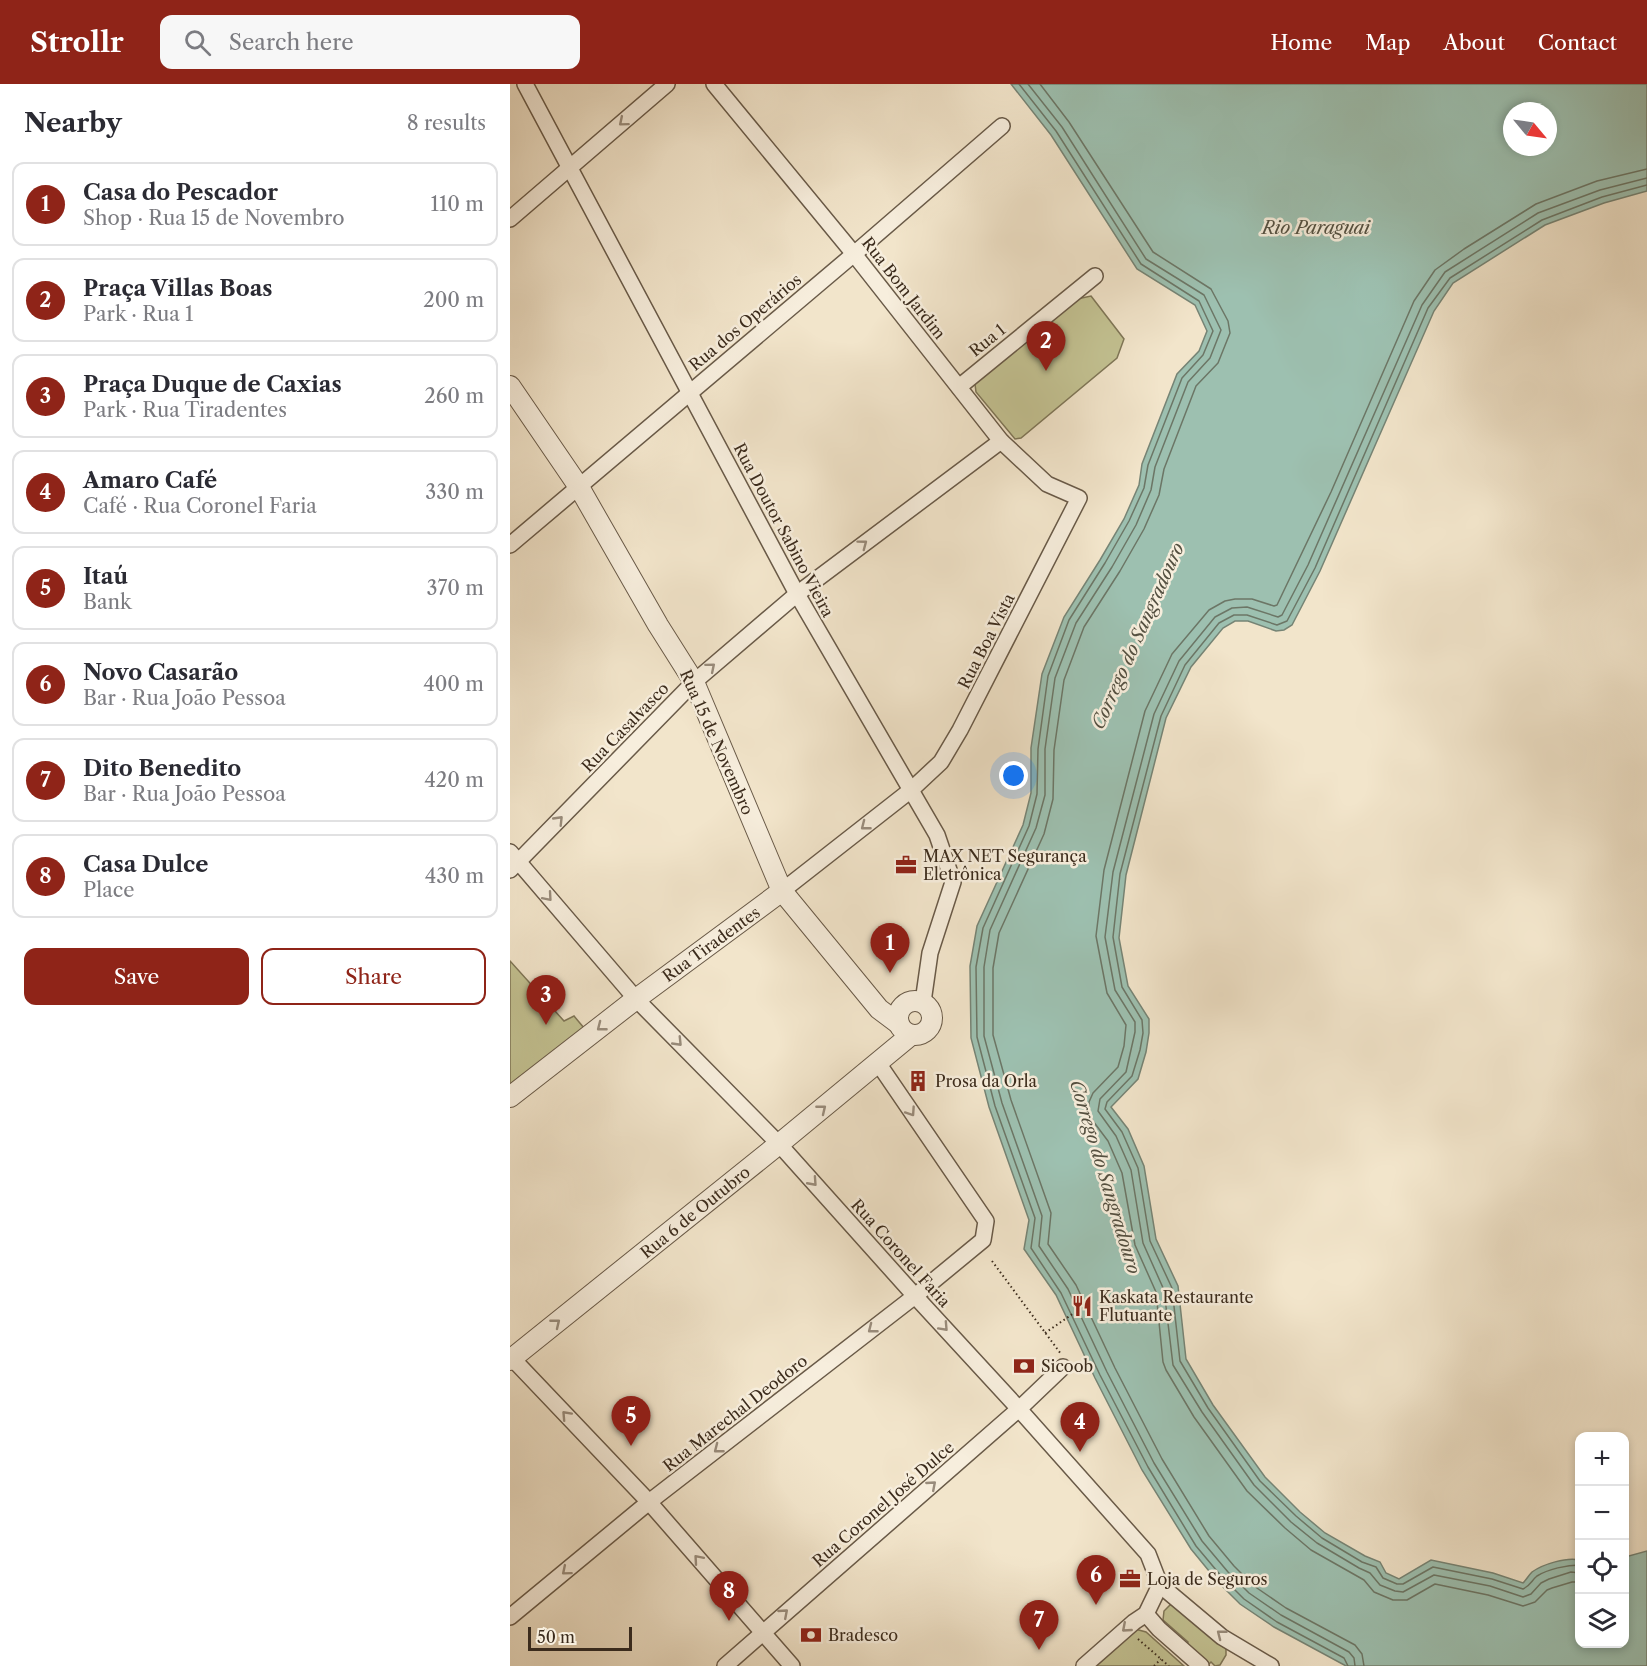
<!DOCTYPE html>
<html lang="en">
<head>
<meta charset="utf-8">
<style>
	:root { --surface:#fff; --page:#f7f7f7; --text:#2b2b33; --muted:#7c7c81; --line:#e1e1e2; --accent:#8f2418 }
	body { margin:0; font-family:"Libre Caslon Text",serif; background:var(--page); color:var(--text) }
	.controls { position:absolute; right:18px; bottom:18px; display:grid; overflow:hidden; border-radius:12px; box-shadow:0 3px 9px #0003 }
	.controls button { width:54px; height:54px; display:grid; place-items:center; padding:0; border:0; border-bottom:2px solid var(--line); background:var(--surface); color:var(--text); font:30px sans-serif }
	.compass { position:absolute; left:993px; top:18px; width:54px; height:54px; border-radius:50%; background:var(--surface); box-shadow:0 3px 9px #0003; rotate:119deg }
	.scale { position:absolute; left:18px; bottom:15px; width:104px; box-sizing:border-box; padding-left:6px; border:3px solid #3b2b1c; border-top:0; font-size:16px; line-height:21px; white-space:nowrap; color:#3b2b1c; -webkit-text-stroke:4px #f7eedd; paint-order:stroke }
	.you { position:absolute; left:504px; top:692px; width:21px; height:21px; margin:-15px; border:4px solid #fff; border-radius:50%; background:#1a73e8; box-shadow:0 0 0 9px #1a73e833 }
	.badge { display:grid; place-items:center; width:39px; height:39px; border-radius:50%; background:var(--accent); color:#fff; font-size:20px; font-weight:700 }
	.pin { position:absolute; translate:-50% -50px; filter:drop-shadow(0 2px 3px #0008) }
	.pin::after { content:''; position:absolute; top:32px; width:21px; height:18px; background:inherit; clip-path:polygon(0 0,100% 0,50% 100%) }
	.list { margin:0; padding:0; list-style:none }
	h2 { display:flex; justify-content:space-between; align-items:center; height:78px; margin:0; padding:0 24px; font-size:26px }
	h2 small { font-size:20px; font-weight:400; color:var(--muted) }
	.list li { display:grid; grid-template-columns:39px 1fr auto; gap:18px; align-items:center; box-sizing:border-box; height:84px; margin:0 12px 12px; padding:0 12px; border:2px solid var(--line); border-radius:12px }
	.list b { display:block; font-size:22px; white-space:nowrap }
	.list p { margin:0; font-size:20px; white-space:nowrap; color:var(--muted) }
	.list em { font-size:20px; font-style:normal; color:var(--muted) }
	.actions { display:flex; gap:12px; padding:18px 24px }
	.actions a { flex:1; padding:14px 0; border:2px solid var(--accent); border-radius:12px; text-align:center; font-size:21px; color:var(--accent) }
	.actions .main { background:var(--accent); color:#fff }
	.icon { flex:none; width:33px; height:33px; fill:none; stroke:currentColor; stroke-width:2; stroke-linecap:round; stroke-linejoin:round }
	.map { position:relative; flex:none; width:1137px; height:1582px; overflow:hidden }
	header { display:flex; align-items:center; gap:36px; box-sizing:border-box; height:84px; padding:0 30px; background:var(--accent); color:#fff }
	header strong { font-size:28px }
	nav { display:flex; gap:33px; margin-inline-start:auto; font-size:21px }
	.search { width:420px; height:54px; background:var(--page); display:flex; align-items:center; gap:15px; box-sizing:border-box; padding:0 21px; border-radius:12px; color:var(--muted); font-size:22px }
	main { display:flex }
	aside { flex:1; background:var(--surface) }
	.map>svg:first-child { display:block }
</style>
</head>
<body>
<header>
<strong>Strollr</strong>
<div class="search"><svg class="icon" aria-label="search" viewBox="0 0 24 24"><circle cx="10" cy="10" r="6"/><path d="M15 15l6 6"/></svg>Search here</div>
<nav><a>Home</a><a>Map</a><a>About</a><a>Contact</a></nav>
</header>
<main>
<aside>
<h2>Nearby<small>8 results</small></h2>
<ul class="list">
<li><span class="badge">1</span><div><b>Casa do Pescador</b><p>Shop · Rua 15 de Novembro</p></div><em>110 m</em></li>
<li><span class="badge">2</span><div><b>Praça Villas Boas</b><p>Park · Rua 1</p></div><em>200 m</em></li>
<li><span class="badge">3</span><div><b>Praça Duque de Caxias</b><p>Park · Rua Tiradentes</p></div><em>260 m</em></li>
<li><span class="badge">4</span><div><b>Amaro Café</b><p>Café · Rua Coronel Faria</p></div><em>330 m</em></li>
<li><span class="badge">5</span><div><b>Itaú</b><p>Bank</p></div><em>370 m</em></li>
<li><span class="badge">6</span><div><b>Novo Casarão</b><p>Bar · Rua João Pessoa</p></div><em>400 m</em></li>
<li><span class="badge">7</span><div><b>Dito Benedito</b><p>Bar · Rua João Pessoa</p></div><em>420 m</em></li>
<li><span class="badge">8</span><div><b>Casa Dulce</b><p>Place</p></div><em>430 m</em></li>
</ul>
<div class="actions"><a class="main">Save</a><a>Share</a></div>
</aside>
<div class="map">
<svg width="1137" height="1582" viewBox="0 0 1137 1582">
	<rect width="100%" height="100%" fill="#f2e5cb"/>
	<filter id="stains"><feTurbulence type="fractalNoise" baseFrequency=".00333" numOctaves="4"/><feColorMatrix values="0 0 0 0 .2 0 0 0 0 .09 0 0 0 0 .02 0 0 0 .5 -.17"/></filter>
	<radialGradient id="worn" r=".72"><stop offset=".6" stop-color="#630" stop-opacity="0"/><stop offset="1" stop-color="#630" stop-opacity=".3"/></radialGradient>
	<g fill="#c3c292" stroke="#7f7657" stroke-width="1.5">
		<polygon points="581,212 614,255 607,274 511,354 505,355 466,308 465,300 567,215"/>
		<polygon points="0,877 54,937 64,932 74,944 0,1001"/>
		<polygon points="660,1521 665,1521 716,1564 716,1571 710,1581 705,1582 701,1578 697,1582 677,1561 678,1558 653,1536 654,1527"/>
		<polygon points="625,1545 636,1548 674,1582 583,1582"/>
	</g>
	<path fill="#9dc0b0" stroke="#768475" stroke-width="1.5" fill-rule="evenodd" d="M 501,0 L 1137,0 L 1137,107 L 1094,119 L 1035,141 L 943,199 L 924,227 L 810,487 L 782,541 L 774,546 L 766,547 L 738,537 L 725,537 L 713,544 L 681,583 L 656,634 L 616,791 L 609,854 L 618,902 L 639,935 L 639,949 L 636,968 L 628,995 L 601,1023 L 618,1045 L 634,1082 L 646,1155 L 668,1202 L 676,1275 L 703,1321 L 755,1393 L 790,1428 L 815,1449 L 855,1472 L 870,1478 L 876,1489 L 889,1495 L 921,1476 L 983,1489 L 1013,1499 C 1016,1496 1019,1491 1022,1488 C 1033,1480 1057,1473 1069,1476 L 1070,1560 L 1114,1560 L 1115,1473 L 1137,1467 L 1137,1582 L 836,1582 L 764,1543 L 730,1520 L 708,1498 L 681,1465 L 632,1386 L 585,1294 L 546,1211 L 514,1165 L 519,1136 L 479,1023 L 461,954 L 460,882 L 467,842 L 513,741 L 521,709 L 521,664 L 532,590 L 554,533 L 590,476 L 614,435 L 629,401 L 632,380 L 667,290 L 689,267 L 697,247 L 685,221 L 627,185 L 541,51 ZM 1002,27 L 1038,27 L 1038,63 L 1002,63 Z"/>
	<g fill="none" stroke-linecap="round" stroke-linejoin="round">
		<g stroke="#6c7666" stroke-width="1.5">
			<polyline points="509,0 546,47 631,180 689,217 703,247 693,271 672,294 638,381 634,404 619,437 595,479 559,536 538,592 528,665 527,710 519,742 473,844 466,883 467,953 485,1022 525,1134 521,1164 551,1209 590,1291 638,1383 686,1462 712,1493 734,1515 767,1538 834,1574 838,1582"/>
			<polyline points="518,0 552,43 636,175 694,211 711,246 700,274 678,298 645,383 641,406 626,441 602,483 566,539 545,594 535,665 535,711 526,744 480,846 474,883 474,952 492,1019 532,1132 529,1162 558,1205 597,1288 644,1379 692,1457 718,1488 739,1509 771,1531 839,1568 844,1574 845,1582"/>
			<polyline points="530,0 559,38 643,168 701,205 718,237 720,249 708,279 686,302 654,385 649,411 634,445 610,487 574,543 554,596 544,666 543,715 534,750 489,849 483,884 483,951 501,1016 541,1129 538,1160 566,1201 605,1284 652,1375 699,1452 724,1482 744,1502 776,1524 845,1561 852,1570 854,1582"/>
			<path d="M 1070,1481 C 1057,1481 1038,1485 1027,1492 C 1022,1496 1020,1502 1013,1505 L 982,1495 L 923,1483 L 893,1500 L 887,1500 L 873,1494 L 866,1483 L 852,1478 L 812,1454 L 786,1432 L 750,1397 L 698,1324 L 670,1277 L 662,1204 L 640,1157 L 628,1084 L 612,1048 L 595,1025 L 597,1018 L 622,992 L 630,966 L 633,949 L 632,936 L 612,903 L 603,853 L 610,790 L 651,632 L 675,581 L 709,539 L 724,531 L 737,531 L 767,541 L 777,537 L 805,484 L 918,224 L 940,194 L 1032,136 L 1092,113 L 1137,101"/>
			<polyline points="1070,1489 1061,1488 1039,1495 1031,1499 1021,1510 1013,1513 980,1502 924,1491 893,1508 885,1507 870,1501 860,1489 849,1484 807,1459 781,1438 744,1401 692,1328 663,1281 654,1206 633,1159 621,1086 606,1052 588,1027 590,1015 616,988 625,948 625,938 605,906 595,853 603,788 644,630 669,577 705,533 722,524 737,523 768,533 772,531 798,481 912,221 935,188 1028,129 1090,106 1137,94"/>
			<polyline points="1070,1498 1062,1498 1042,1504 1037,1506 1025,1518 1013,1522 978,1511 925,1500 897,1516 883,1516 864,1508 854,1496 801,1466 775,1444 737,1407 684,1333 656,1286 653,1278 646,1208 625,1161 612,1089 598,1057 583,1037 579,1027 579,1018 583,1009 608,983 614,962 616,941 597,909 586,852 594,786 635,627 662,570 699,526 715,517 725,515 742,515 764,522 767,521 821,408 904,217 925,186 954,165 1026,120 1087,97 1137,85"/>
		</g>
		<defs>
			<g id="minor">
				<polyline points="15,0 287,510 427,751 443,798 420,869 413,918"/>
				<polyline points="204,0 344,170 491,357 537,400 569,414 450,646 431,678 401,706 272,807"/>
				<polyline points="0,135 157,0"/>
				<polyline points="449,303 585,192"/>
				<polyline points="0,461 344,170 492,42"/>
				<polyline points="0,768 126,915 269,1060 405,1212 509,1325 638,1470 650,1501 712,1553 761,1582"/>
				<polyline points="0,786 184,598 287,510 491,357"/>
				<polyline points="0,1272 139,1418 282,1582"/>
				<polyline points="636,1530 649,1545 691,1582"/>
				<polyline points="0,1533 139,1418 405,1212 473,1156 476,1137 368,979"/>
				<polyline points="215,1582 509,1325 553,1283"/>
				<polyline points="574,1582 624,1538 636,1530 650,1501"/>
			</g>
			<g id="tertiary">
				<polyline points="0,302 69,403 148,541 184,598 272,807 369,925 389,940"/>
				<circle cx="405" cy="934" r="17"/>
				<polyline points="0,1013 126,915 272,807"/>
				<polyline points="0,1276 269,1060 401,951"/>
			</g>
		</defs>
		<use href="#minor" stroke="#695a48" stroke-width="18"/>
		<use href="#tertiary" stroke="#695a48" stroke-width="22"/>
		<g stroke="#3b2b1c" stroke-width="2" stroke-dasharray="1.5 3" stroke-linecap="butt">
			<polyline points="482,1177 551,1270"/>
			<polyline points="535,1249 564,1229"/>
			<polyline points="628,1555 659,1582"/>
			<polyline points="644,1582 651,1575"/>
		</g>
		<use href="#minor" stroke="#f7eedd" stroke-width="15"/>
		<use href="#tertiary" stroke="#f7eedd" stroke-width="20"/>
	</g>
	<defs><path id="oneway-chevron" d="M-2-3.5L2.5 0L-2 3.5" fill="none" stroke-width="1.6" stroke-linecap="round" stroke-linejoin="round" transform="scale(1.5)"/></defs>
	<g stroke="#998c7c">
		<use href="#oneway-chevron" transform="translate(113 38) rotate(140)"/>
		<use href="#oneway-chevron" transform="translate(353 460) rotate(-37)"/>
		<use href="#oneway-chevron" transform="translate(201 583) rotate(-40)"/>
		<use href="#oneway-chevron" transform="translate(49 736) rotate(-46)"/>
		<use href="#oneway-chevron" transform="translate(355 742) rotate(142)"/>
		<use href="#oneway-chevron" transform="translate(38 813) rotate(49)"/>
		<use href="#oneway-chevron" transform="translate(91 943) rotate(142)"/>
		<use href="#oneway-chevron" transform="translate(168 958) rotate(46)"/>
		<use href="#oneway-chevron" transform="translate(312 1025) rotate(-39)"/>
		<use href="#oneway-chevron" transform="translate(401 1028) rotate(56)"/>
		<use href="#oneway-chevron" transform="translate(303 1098) rotate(48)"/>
		<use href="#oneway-chevron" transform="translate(46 1239) rotate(-39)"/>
		<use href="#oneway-chevron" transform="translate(434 1243) rotate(47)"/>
		<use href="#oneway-chevron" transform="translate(362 1245) rotate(142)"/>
		<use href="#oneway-chevron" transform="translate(56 1331) rotate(-133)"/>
		<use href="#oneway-chevron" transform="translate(208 1365) rotate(142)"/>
		<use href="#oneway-chevron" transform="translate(422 1401) rotate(-41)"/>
		<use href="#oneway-chevron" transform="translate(188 1475) rotate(-131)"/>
		<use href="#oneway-chevron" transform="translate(56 1487) rotate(140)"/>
		<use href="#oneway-chevron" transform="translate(274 1529) rotate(-41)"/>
		<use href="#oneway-chevron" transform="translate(616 1544) rotate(139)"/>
		<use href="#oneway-chevron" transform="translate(711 1550) rotate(-142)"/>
	</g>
	<defs>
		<symbol id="office-bare" viewBox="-9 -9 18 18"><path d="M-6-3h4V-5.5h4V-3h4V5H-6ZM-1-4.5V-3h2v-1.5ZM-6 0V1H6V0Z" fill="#8f2418" stroke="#f7eedd" stroke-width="2.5" paint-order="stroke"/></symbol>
		<symbol id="building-bare" viewBox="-9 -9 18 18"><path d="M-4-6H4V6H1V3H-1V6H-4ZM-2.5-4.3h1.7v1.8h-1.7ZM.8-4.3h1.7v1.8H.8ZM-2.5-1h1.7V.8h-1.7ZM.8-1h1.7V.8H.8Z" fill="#8f2418" stroke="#f7eedd" stroke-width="2.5" paint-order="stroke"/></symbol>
		<symbol id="restaurant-bare" viewBox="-9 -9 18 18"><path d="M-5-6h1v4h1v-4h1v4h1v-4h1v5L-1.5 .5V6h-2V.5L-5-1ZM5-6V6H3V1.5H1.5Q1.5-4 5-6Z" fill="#8f2418" stroke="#f7eedd" stroke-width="2.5" paint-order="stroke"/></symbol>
		<symbol id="bank-bare" viewBox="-9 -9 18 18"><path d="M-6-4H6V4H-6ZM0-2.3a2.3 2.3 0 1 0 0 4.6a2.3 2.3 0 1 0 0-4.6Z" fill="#8f2418" stroke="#f7eedd" stroke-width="2.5" paint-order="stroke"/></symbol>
	</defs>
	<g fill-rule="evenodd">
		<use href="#office-bare" x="381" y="766" width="30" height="30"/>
		<use href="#building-bare" x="393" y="982" width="30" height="30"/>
		<use href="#restaurant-bare" x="557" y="1207" width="30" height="30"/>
		<use href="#bank-bare" x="499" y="1267" width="30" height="30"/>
		<use href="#office-bare" x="605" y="1480" width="30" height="30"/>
		<use href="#bank-bare" x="286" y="1536" width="30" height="30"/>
	</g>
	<g text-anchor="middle" stroke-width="5" stroke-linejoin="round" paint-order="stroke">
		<g font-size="16" fill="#3b2b1c" stroke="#f7eedd">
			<text transform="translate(394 204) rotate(52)" y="6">Rua Bom Jardim</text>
			<text transform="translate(235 238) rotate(-40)" y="6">Rua dos Operários</text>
			<text transform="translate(477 256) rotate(-39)" y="6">Rua 1</text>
			<text transform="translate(274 446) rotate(62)" y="6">Rua Doutor Sabino Vieira</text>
			<text transform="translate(476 557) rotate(-63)" y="6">Rua Boa Vista</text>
			<text transform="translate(115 643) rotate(-46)" y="6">Rua Casalvasco</text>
			<text transform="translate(207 658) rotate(66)" y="6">Rua 15 de Novembro</text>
			<text transform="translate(201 860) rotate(-36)" y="6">Rua Tiradentes</text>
			<text transform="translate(185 1128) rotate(-39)" y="6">Rua 6 de Outubro</text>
			<text transform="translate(391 1169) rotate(48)" y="6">Rua Coronel Faria</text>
			<text transform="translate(225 1329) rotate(-38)" y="6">Rua Marechal Deodoro</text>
			<text transform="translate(373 1420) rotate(-41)" y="6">Rua Coronel José Dulce</text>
		</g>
		<g font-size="16" fill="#3b2b1c" stroke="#f7eedd" text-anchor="start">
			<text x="413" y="778">MAX NET Segurança<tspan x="413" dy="18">Eletrônica</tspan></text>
			<text x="425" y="1003">Prosa da Orla</text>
			<text x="589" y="1219">Kaskata Restaurante<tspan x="589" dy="18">Flutuante</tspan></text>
			<text x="531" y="1288">Sicoob</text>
			<text x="637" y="1501">Loja de Seguros</text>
			<text x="318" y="1557">Bradesco</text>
		</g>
		<g font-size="18" font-style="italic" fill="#545041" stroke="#f7eedd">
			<text x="806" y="150">Rio Paraguai</text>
			<text transform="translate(628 552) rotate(-66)" y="6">Corrego do Sangradouro</text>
			<text transform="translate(595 1093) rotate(73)" y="6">Corrego do Sangradouro</text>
		</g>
	</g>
	<rect width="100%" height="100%" filter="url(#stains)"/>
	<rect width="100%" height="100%" fill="url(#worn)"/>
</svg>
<div class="controls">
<button>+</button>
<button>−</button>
<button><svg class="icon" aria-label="locate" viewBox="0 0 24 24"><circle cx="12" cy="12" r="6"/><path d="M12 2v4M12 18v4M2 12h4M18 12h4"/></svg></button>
<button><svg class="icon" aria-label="layers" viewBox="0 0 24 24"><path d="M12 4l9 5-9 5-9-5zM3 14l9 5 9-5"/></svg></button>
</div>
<svg class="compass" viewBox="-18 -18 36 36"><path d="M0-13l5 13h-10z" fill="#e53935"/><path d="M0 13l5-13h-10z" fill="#7c7c81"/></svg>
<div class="scale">50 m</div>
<div class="you"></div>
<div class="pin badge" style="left:380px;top:889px">1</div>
<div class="pin badge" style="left:536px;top:287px">2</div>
<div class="pin badge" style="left:36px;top:941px">3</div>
<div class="pin badge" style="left:570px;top:1368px">4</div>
<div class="pin badge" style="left:121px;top:1362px">5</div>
<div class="pin badge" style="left:586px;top:1521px">6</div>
<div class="pin badge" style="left:529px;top:1566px">7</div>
<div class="pin badge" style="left:219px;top:1537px">8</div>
</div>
</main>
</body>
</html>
